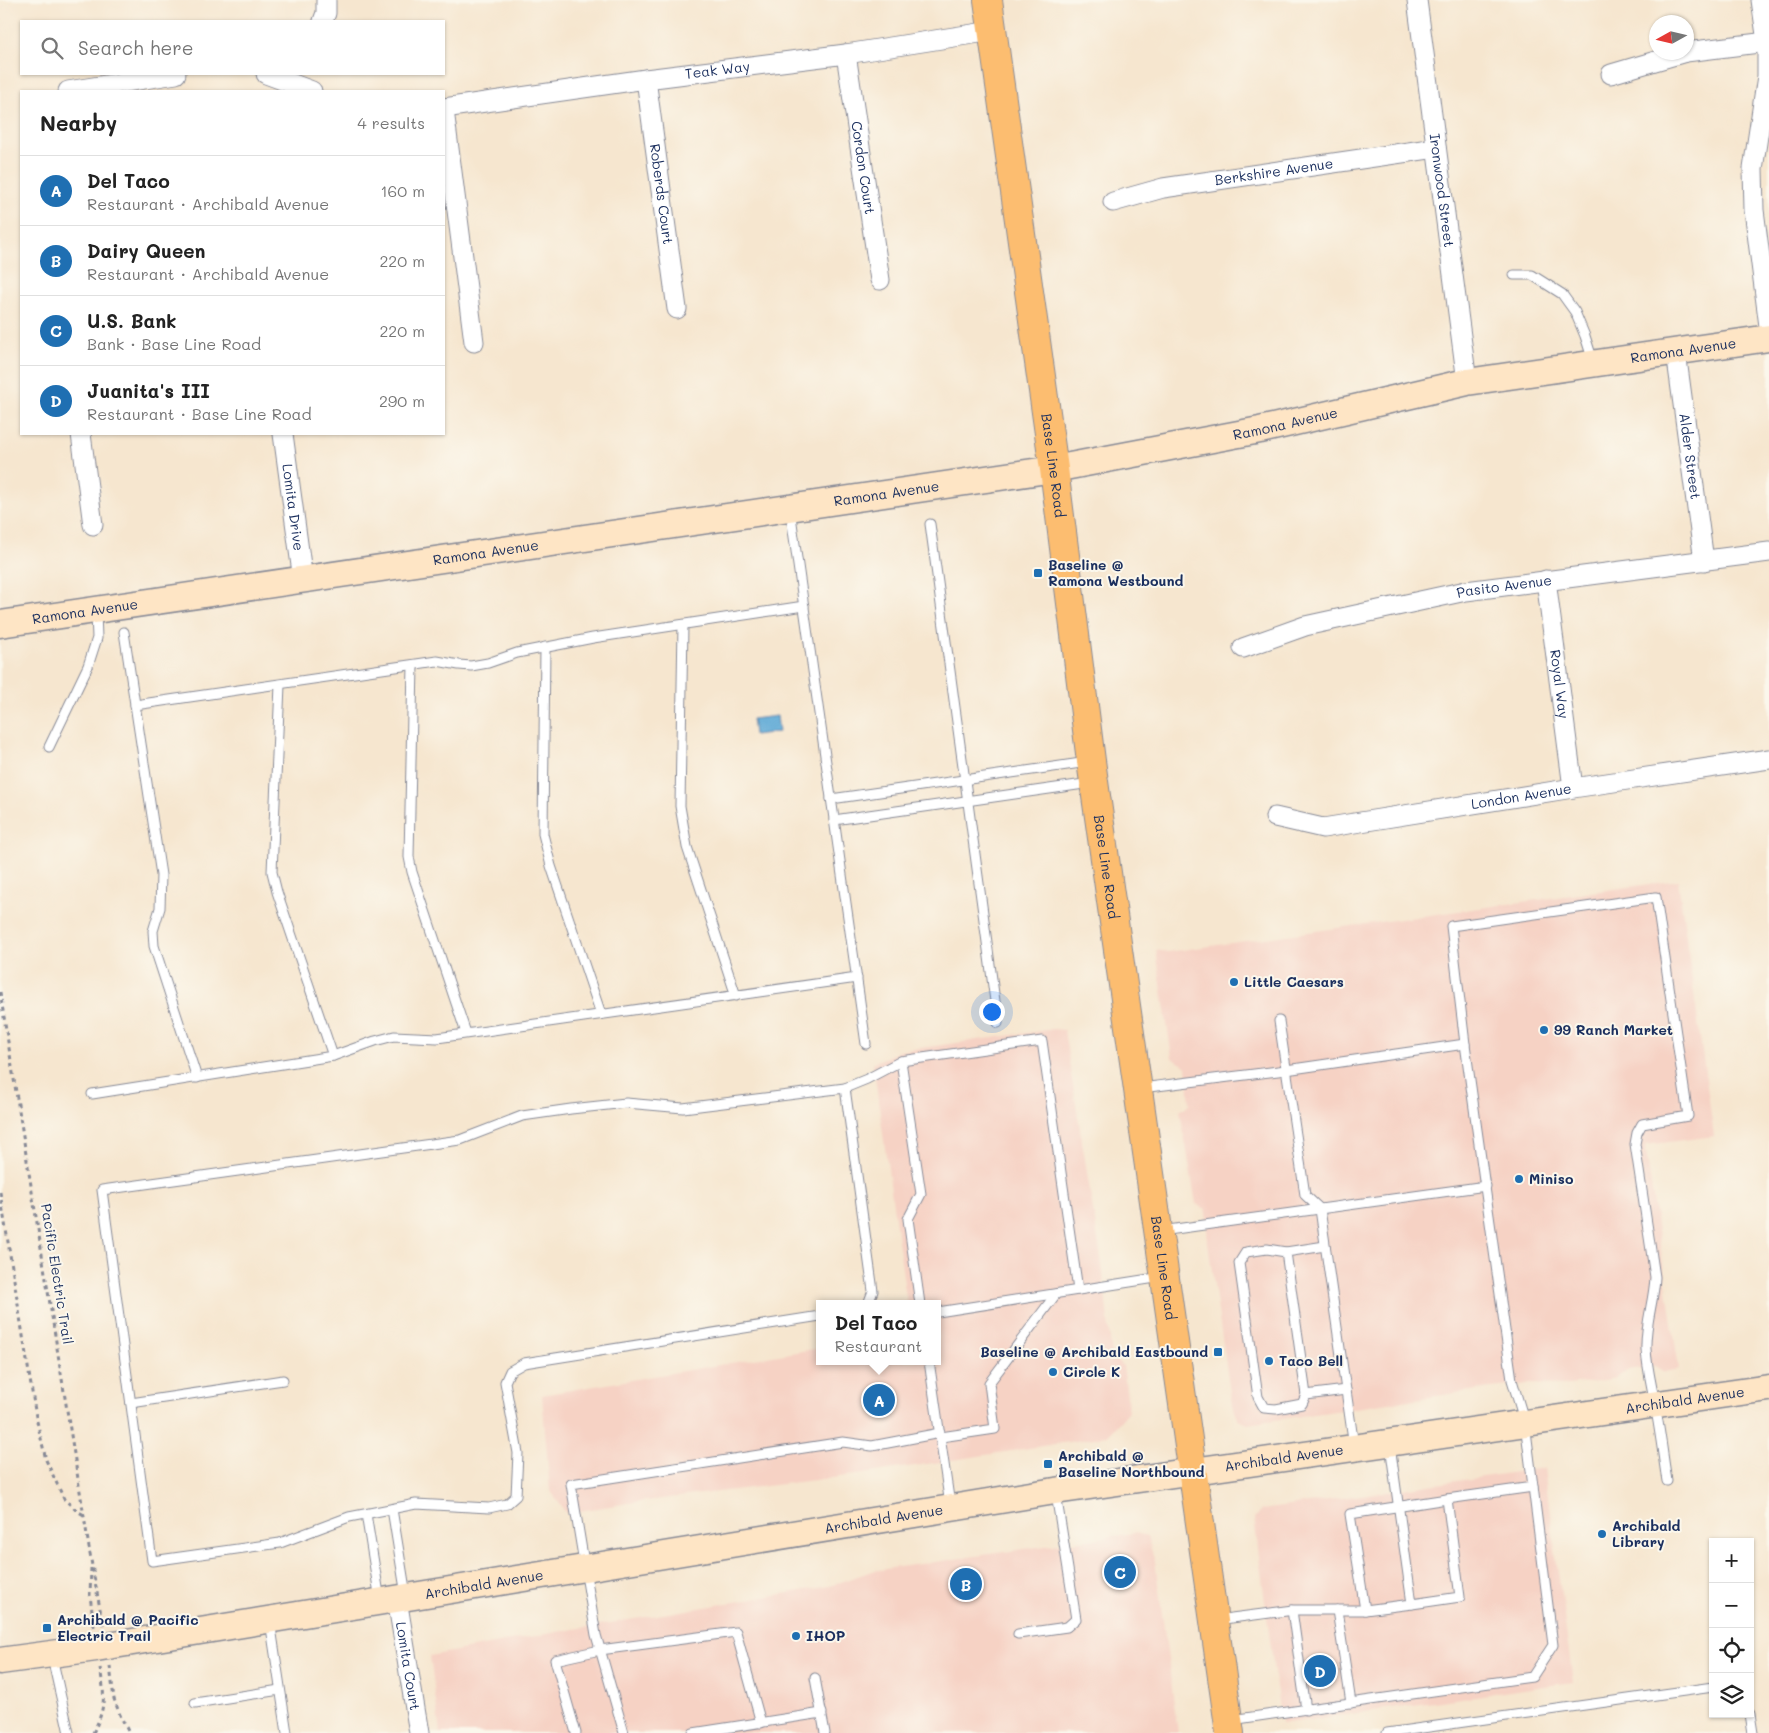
<!DOCTYPE html>
<html lang="en">
<head>
<meta charset="utf-8">
<style>
	:root { --surface:#fff; --page:#f2f2f2; --text:#222; --muted:#767676; --line:#e0e0e0; --accent:#1f6fb2 }
	body { margin:0; font-family:Mali,sans-serif; background:var(--page); color:var(--text) }
	.controls { position:absolute; right:15px; bottom:15px; display:grid; overflow:hidden; border-radius:0px; box-shadow:0 1px 4px #0004 }
	.controls button { width:45px; height:45px; display:grid; place-items:center; padding:0; border:0; border-bottom:1px solid var(--line); background:var(--surface); color:var(--text); font:25px sans-serif }
	.compass { position:absolute; left:1649px; top:15px; width:45px; height:45px; border-radius:50%; background:var(--surface); box-shadow:0 1px 4px #0004; rotate:262deg }
	.you { position:absolute; left:991px; top:1011px; width:18px; height:18px; margin:-12px; border:4px solid #fff; border-radius:50%; background:#1a73e8; box-shadow:0 0 0 8px #1a73e833 }
	.badge { display:grid; place-items:center; width:32px; height:32px; border-radius:50%; background:var(--accent); color:#fff; font-size:16px; font-weight:700 }
	.pin { position:absolute; translate:-50% -50%; border:2px solid #fff; box-shadow:0 1px 5px #0006 }
	.popup { position:absolute; left:816px; top:1300px; width:125px; height:65px; box-sizing:border-box; display:grid; place-content:center; border-radius:0px; background:var(--surface); filter:drop-shadow(0 1px 4px #0005); font-size:16px; white-space:nowrap; color:var(--muted) }
	.popup b { font-size:19px; color:var(--text) }
	.popup::after { content:''; position:absolute; left:50%; top:100%; margin-left:-10px; border:10px solid transparent; border-top-color:var(--surface) }
	.list { margin:0; padding:0; list-style:none }
	h2 { display:flex; justify-content:space-between; align-items:center; height:65px; margin:0; padding:0 20px; font-size:21px }
	h2 small { font-size:16px; font-weight:400; color:var(--muted) }
	.list li { display:grid; grid-template-columns:32px 1fr auto; gap:15px; align-items:center; box-sizing:border-box; height:70px; padding:0 20px; border-top:1px solid var(--line) }
	.list b { display:block; font-size:19px; white-space:nowrap }
	.list p { margin:0; font-size:16px; white-space:nowrap; color:var(--muted) }
	.list em { font-size:16px; font-style:normal; color:var(--muted) }
	.icon { flex:none; width:28px; height:28px; fill:none; stroke:currentColor; stroke-width:2; stroke-linecap:round; stroke-linejoin:round }
	.map { position:relative; flex:none; width:1769px; height:1733px; overflow:hidden }
	.search { position:absolute; background:var(--surface); box-shadow:0 1px 4px #0004; left:20px; top:20px; width:425px; height:55px; display:flex; align-items:center; gap:12px; box-sizing:border-box; padding:0 18px; border-radius:0px; color:var(--muted); font-size:19px }
	.panel { position:absolute; background:var(--surface); box-shadow:0 1px 4px #0004; left:20px; top:90px; width:425px; height:345px; border-radius:0px }
	.map>svg:first-child { display:block }
</style>
</head>
<body>
<div class="map">
<svg width="1769" height="1733" viewBox="0 0 1769 1733">
	<rect width="100%" height="100%" fill="#fbf7ec"/>
	<filter id="ink" filterUnits="userSpaceOnUse"><feTurbulence type="fractalNoise" baseFrequency=".02" numOctaves="2"/><feDisplacementMap in="SourceGraphic" scale="10" xChannelSelector="R" yChannelSelector="G"/><feConvolveMatrix kernelMatrix="1 2 1 2 8 2 1 2 1" color-interpolation-filters="sRGB"/></filter>
	<filter id="wash" filterUnits="userSpaceOnUse"><feTurbulence type="fractalNoise" baseFrequency=".0096" numOctaves="4" result="noise"/><feDisplacementMap in="SourceGraphic" scale="20" xChannelSelector="R" yChannelSelector="G"/><feGaussianBlur stdDeviation="1.12" result="paint"/><feColorMatrix in="noise" values="0 0 0 0 0 0 0 0 0 0 0 0 0 0 0 0 0 1.4 0 .05"/><feComposite in="paint" operator="in"/></filter>
	<g filter="url(#wash)">
		<rect width="100%" height="100%" fill="#f6e6cf"/>
		<g fill="#f6d2c4">
			<polygon points="1678,880 1714,1136 1645,1145 1679,1369 1664,1372 1655,1366 1627,1370 1617,1378 1569,1385 1529,1384 1490,1388 1248,1424 1239,1420 1232,1405 1208,1244 1206,1209 1196,1204 1180,1111 1190,1104 1187,1067 1172,1058 1156,950 1168,952"/>
			<polygon points="1054,1029 1064,1030 1102,1265 1112,1357 1123,1366 1129,1411 1107,1436 856,1475 629,1503 566,1513 550,1490 542,1395 820,1348 820,1361 938,1361 938,1304 907,1304 873,1063 900,1051"/>
			<polygon points="1544,1468 1573,1682 1281,1724 1254,1518 1262,1510"/>
			<polygon points="1135,1533 1147,1536 1155,1561 1178,1733 440,1733 430,1656 557,1632 830,1586 872,1571"/>
		</g>
		<polygon fill="#5da9d6" stroke="#3c6c9a" points="777,716 779,732 754,735 752,719"/>
	</g>
	<g filter="url(#ink)">
		<g fill="none" stroke-linecap="round" stroke-linejoin="round">
			<defs>
				<g id="lane">
					<polyline points="1514,275 1532,275 1562,294 1575,312 1585,336 1593,361"/>
					<polyline points="790,509 866,1044"/>
					<polyline points="930,524 998,1023"/>
					<polyline points="683,625 680,806 687,847 736,996"/>
					<polyline points="124,632 161,875 160,908 153,931 154,946 197,1078"/>
					<polyline points="545,647 543,834 551,866 601,1014"/>
					<polyline points="413,665 409,857 412,872 466,1033"/>
					<polyline points="280,685 272,872 277,892 333,1056"/>
					<polyline points="135,705 437,661 459,665 471,666 488,663 517,653 593,638 804,606"/>
					<polyline points="49,747 88,666 97,638 96,613"/>
					<polyline points="831,799 1088,762"/>
					<polyline points="834,820 1091,783"/>
					<polyline points="1279,1021 1305,1195 1320,1209 1354,1446"/>
					<polyline points="901,1061 921,1194 908,1219 920,1304"/>
					<polyline points="845,1088 873,1291 868,1304"/>
					<polyline points="1141,1088 1286,1070 1465,1044"/>
					<polyline points="92,1094 333,1056 375,1041 394,1036 437,1038 857,978"/>
					<polyline points="1161,1231 1486,1186"/>
					<polyline points="1325,1246 1286,1252 1306,1395 1346,1390"/>
					<polyline points="1286,1252 1267,1249 1246,1252 1239,1263 1258,1397 1264,1408 1276,1409 1302,1404 1306,1395"/>
					<polyline points="938,1312 1162,1277"/>
					<polyline points="820,1316 524,1363 510,1371 505,1382 518,1453 516,1496 507,1504 489,1508 416,1504 349,1517 280,1543 152,1561 102,1190 460,1140 522,1116 571,1109 626,1103 683,1108 845,1088 867,1079 901,1061 1042,1041 1078,1290"/>
					<polyline points="929,1361 950,1505"/>
					<polyline points="131,1403 283,1380"/>
					<polyline points="941,1437 995,1429 989,1383 1056,1294"/>
					<polyline points="392,1509 406,1595"/>
					<polyline points="366,1514 380,1600"/>
					<polyline points="1412,1604 1460,1597 1447,1499 1533,1487"/>
					<polyline points="1292,1610 1306,1710"/>
					<polyline points="1337,1610 1351,1703"/>
					<polyline points="1365,1610 1350,1514 1447,1499"/>
					<polyline points="1216,1620 1294,1610 1365,1610 1412,1604 1390,1445"/>
					<polyline points="270,1621 287,1733"/>
					<polyline points="1018,1634 1067,1627 1076,1619 1056,1494"/>
					<polyline points="52,1657 69,1733"/>
					<polyline points="815,1678 825,1733"/>
					<polyline points="195,1703 280,1690"/>
					<polyline points="1750,1714 1753,1733"/>
					<path d="M 1231,1720 L 1532,1677 L 1553,1645 L 1525,1423 L 1512,1380 L 1465,1044 L 1451,926 L 1656,897 L 1688,1116 L 1642,1124 L 1637,1133 L 1635,1144 L 1655,1277 C 1654,1301 1645,1324 1646,1349 C 1647,1368 1652,1386 1655,1405 C 1660,1430 1663,1456 1667,1481"/>
					<polyline points="576,1733 555,1660 600,1650 736,1632 761,1723"/>
					<polyline points="624,1733 596,1635 571,1484 843,1442 872,1446 940,1433"/>
					<polyline points="693,1733 822,1713"/>
					<polyline points="1387,1733 1713,1687"/>
				</g>
				<g id="street">
					<path id="s1" d="M 1417,0 L 1467,382"/>
					<polyline points="1761,0 1767,42 1767,76 1753,169 1754,210 1769,326"/>
					<polyline points="323,21 326,13 326,0"/>
					<polyline points="1686,52 1767,42"/>
					<path id="s2" d="M 846,54 L 880,280"/>
					<polyline points="266,74 312,91"/>
					<polyline points="1611,74 1686,52"/>
					<path id="s3" d="M 646,79 L 677,309"/>
					<polyline points="68,91 176,74"/>
					<path id="s4" d="M 444,108 L 646,79 L 846,54 L 992,31"/>
					<polyline points="444,110 474,342"/>
					<path id="s5" d="M 1113,202 L 1163,188 L 1436,148"/>
					<path id="s6" d="M 1676,352 L 1704,561"/>
					<polyline points="81,434 93,525"/>
					<path id="s7" d="M 283,434 L 303,580"/>
					<path id="s8" d="M 1546,580 L 1573,788"/>
					<path id="s9" d="M 1243,648 L 1305,626 L 1466,591 L 1769,552"/>
					<path id="s10" d="M 1275,817 L 1323,828 L 1573,788 L 1769,759"/>
					<path id="s11" d="M 397,1599 L 419,1733"/>
				</g>
				<g id="secondary">
					<path id="s12" d="M 0,624 L 1054,469 L 1260,430 L 1467,382 L 1769,338"/>
					<path id="s13" d="M 0,1661 L 96,1648 L 1055,1491 L 1769,1388"/>
				</g>
				<g id="primary">
					<path id="s14" d="M 988,0 L 1054,469 L 1091,761 L 1230,1733"/>
				</g>
			</defs>
			<use href="#lane" stroke="#888a96" stroke-width="11"/>
			<use href="#street" stroke="#888a96" stroke-width="21"/>
			<use href="#secondary" stroke="#888a96" stroke-width="29"/>
			<use href="#primary" stroke="#888a96" stroke-width="30"/>
			<g stroke="#888a96" stroke-width="3" stroke-dasharray="4 4" stroke-linecap="butt">
				<polyline points="0,992 91,1560 103,1625"/>
				<polyline points="0,1192 36,1417 46,1460 64,1499 77,1511 84,1515"/>
				<polyline points="91,1568 90,1595 94,1627"/>
				<polyline points="110,1666 114,1699 120,1715 129,1733"/>
				<path d="M 93,1733 C 106,1707 105,1696 100,1668"/>
			</g>
			<use href="#lane" stroke="#fff" stroke-width="9"/>
			<use href="#street" stroke="#fff" stroke-width="19"/>
			<use href="#secondary" stroke="#fee5c5" stroke-width="26"/>
			<use href="#primary" stroke="#fcbd6f" stroke-width="28"/>
		</g>
	</g>
	<g fill="#1f6fb2" stroke="#fbf7ec" stroke-width="2">
		<rect x="1033" y="568" width="10" height="10" rx="2.5"/>
		<circle cx="1234" cy="982" r="5"/>
		<circle cx="1544" cy="1030" r="5"/>
		<circle cx="1519" cy="1179" r="5"/>
		<rect x="1213" y="1347" width="10" height="10" rx="2.5"/>
		<circle cx="1269" cy="1361" r="5"/>
		<circle cx="1053" cy="1372" r="5"/>
		<rect x="1043" y="1459" width="10" height="10" rx="2.5"/>
		<circle cx="1602" cy="1534" r="5"/>
		<rect x="42" y="1623" width="10" height="10" rx="2.5"/>
		<circle cx="796" cy="1636" r="5"/>
	</g>
	<g text-anchor="middle" stroke-width="4" stroke-linejoin="round" paint-order="stroke">
		<g font-size="14" fill="#1b2f5e" stroke="#fbf7ec">
			<text dy="5" stroke="none"><textPath href="#s4" startOffset="276">Teak Way</textPath></text>
			<text dy="5" stroke="none"><textPath href="#s2" startOffset="115">Cordon Court</textPath></text>
			<text dy="5" stroke="none"><textPath href="#s5" startOffset="164">Berkshire Avenue</textPath></text>
			<text dy="5" stroke="none"><textPath href="#s1" startOffset="192">Ironwood Street</textPath></text>
			<text dy="5" stroke="none"><textPath href="#s3" startOffset="116">Roberds Court</textPath></text>
			<text dy="5" stroke="none"><textPath href="#s12" startOffset="1706">Ramona Avenue</textPath></text>
			<text dy="5" stroke="none"><textPath href="#s12" startOffset="1301">Ramona Avenue</textPath></text>
			<text dy="5" stroke="none"><textPath href="#s6" startOffset="105">Alder Street</textPath></text>
			<text dy="5" stroke="none"><textPath href="#s14" startOffset="470">Base Line Road</textPath></text>
			<text dy="5" stroke="none"><textPath href="#s12" startOffset="896">Ramona Avenue</textPath></text>
			<text dy="5" stroke="none"><textPath href="#s7" startOffset="74">Lomita Drive</textPath></text>
			<text dy="5" stroke="none"><textPath href="#s12" startOffset="491">Ramona Avenue</textPath></text>
			<text dy="5" stroke="none"><textPath href="#s9" startOffset="269">Pasito Avenue</textPath></text>
			<text dy="5" stroke="none"><textPath href="#s12" startOffset="86">Ramona Avenue</textPath></text>
			<text dy="5" stroke="none"><textPath href="#s8" startOffset="105">Royal Way</textPath></text>
			<text dy="5" stroke="none"><textPath href="#s10" startOffset="250">London Avenue</textPath></text>
			<text dy="5" stroke="none"><textPath href="#s14" startOffset="875">Base Line Road</textPath></text>
			<text dy="5" stroke="none"><textPath href="#s14" startOffset="1280">Base Line Road</textPath></text>
			<text transform="translate(57 1274) rotate(81)" y="5">Pacific Electric Trail</text>
			<text dy="5" stroke="none"><textPath href="#s13" startOffset="1705">Archibald Avenue</textPath></text>
			<text dy="5" stroke="none"><textPath href="#s13" startOffset="1300">Archibald Avenue</textPath></text>
			<text dy="5" stroke="none"><textPath href="#s13" startOffset="895">Archibald Avenue</textPath></text>
			<text dy="5" stroke="none"><textPath href="#s13" startOffset="490">Archibald Avenue</textPath></text>
			<text dy="5" stroke="none"><textPath href="#s11" startOffset="68">Lomita Court</textPath></text>
		</g>
		<g font-size="14" font-weight="bold" fill="#1b2f5e" stroke="#fbf7ec" text-anchor="start">
			<text x="1048" y="570">Baseline @<tspan x="1048" dy="16">Ramona Westbound</tspan></text>
			<text x="1244" y="987">Little Caesars</text>
			<text x="1554" y="1035">99 Ranch Market</text>
			<text x="1529" y="1184">Miniso</text>
			<text x="1208" y="1357" text-anchor="end">Baseline @ Archibald Eastbound</text>
			<text x="1279" y="1366">Taco Bell</text>
			<text x="1063" y="1377">Circle K</text>
			<text x="1058" y="1461">Archibald @<tspan x="1058" dy="16">Baseline Northbound</tspan></text>
			<text x="1612" y="1531">Archibald<tspan x="1612" dy="16">Library</tspan></text>
			<text x="57" y="1625">Archibald @ Pacific<tspan x="57" dy="16">Electric Trail</tspan></text>
			<text x="806" y="1641">IHOP</text>
		</g>
	</g>
</svg>
<div class="controls">
<button>+</button>
<button>−</button>
<button><svg class="icon" aria-label="locate" viewBox="0 0 24 24"><circle cx="12" cy="12" r="6"/><path d="M12 2v4M12 18v4M2 12h4M18 12h4"/></svg></button>
<button><svg class="icon" aria-label="layers" viewBox="0 0 24 24"><path d="M12 4l9 5-9 5-9-5zM3 14l9 5 9-5"/></svg></button>
</div>
<svg class="compass" viewBox="-18 -18 36 36"><path d="M0-13l5 13h-10z" fill="#e53935"/><path d="M0 13l5-13h-10z" fill="#767676"/></svg>
<div class="you"></div>
<div class="pin badge" style="left:879px;top:1400px">A</div>
<div class="popup"><b>Del Taco</b>Restaurant</div>
<div class="pin badge" style="left:966px;top:1584px">B</div>
<div class="pin badge" style="left:1120px;top:1572px">C</div>
<div class="pin badge" style="left:1320px;top:1671px">D</div>
<div class="search"><svg class="icon" aria-label="search" viewBox="0 0 24 24"><circle cx="10" cy="10" r="6"/><path d="M15 15l6 6"/></svg>Search here</div>
<section class="panel">
<h2>Nearby<small>4 results</small></h2>
<ul class="list">
<li><span class="badge">A</span><div><b>Del Taco</b><p>Restaurant · Archibald Avenue</p></div><em>160 m</em></li>
<li><span class="badge">B</span><div><b>Dairy Queen</b><p>Restaurant · Archibald Avenue</p></div><em>220 m</em></li>
<li><span class="badge">C</span><div><b>U.S. Bank</b><p>Bank · Base Line Road</p></div><em>220 m</em></li>
<li><span class="badge">D</span><div><b>Juanita's III</b><p>Restaurant · Base Line Road</p></div><em>290 m</em></li>
</ul>
</section>
</div>
</body>
</html>
